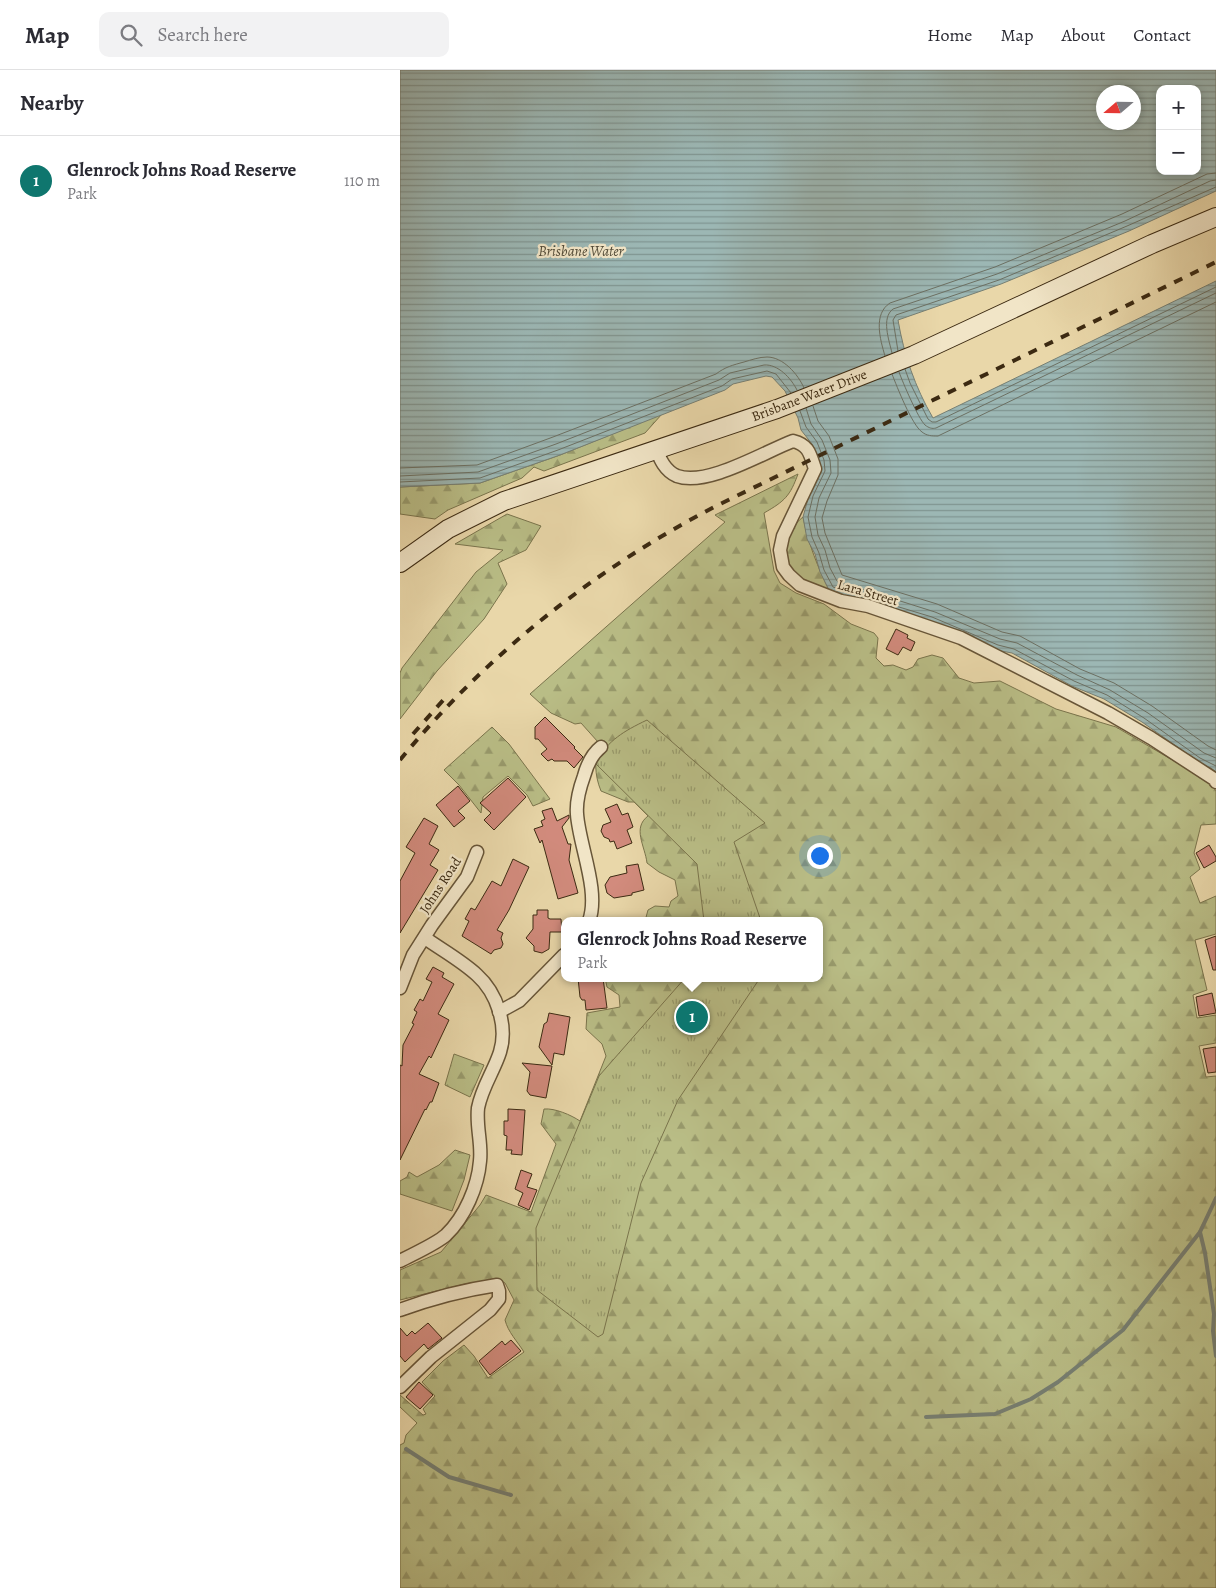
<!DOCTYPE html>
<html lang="en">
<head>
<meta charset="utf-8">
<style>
	:root { --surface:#fff; --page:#f2f2f3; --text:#2b2b33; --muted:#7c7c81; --line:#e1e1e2; --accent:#0f766e }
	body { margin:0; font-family:Alegreya,serif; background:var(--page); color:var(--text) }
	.controls { position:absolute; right:15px; top:15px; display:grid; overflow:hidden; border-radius:10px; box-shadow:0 2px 8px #0003 }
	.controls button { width:45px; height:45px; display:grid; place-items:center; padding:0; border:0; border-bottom:1px solid var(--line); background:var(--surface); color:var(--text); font:25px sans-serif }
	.compass { position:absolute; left:696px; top:15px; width:45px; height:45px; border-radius:50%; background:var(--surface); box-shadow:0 2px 8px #0003; rotate:250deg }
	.you { position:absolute; left:419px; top:785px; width:18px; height:18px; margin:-12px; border:4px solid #fff; border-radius:50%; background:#1a73e8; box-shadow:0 0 0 8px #1a73e833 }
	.badge { display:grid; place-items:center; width:32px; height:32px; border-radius:50%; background:var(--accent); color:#fff; font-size:16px; font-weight:700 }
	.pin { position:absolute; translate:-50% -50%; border:2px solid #fff; box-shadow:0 1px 5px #0006 }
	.popup { position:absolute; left:161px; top:847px; width:262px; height:65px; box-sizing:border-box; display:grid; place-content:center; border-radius:10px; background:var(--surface); filter:drop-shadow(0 1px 4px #0005); font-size:16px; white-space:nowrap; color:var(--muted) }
	.popup b { font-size:19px; color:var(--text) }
	.popup::after { content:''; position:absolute; left:50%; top:100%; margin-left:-10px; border:10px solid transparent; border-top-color:var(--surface) }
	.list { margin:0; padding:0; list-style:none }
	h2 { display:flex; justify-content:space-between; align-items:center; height:65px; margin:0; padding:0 20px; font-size:21px }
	h2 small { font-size:16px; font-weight:400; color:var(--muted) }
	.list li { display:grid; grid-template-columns:32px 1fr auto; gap:15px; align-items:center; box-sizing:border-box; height:90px; padding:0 20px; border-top:1px solid var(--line) }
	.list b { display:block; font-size:19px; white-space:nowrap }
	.list p { margin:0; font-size:16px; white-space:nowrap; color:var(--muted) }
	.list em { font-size:16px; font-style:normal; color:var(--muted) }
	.icon { flex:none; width:28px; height:28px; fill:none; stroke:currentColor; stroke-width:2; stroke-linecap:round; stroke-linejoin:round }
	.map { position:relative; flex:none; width:816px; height:1518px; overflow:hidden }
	header { display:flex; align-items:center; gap:30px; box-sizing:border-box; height:70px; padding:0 25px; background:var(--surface); border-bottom:1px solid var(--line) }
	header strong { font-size:24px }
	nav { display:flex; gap:28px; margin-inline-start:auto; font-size:18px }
	.search { width:350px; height:45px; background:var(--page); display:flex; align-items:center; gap:12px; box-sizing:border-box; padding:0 18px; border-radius:10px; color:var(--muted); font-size:19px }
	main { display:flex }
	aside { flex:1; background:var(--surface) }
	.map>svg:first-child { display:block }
</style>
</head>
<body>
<header>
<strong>Map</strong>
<div class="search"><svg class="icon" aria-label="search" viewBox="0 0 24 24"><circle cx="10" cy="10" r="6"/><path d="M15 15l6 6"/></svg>Search here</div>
<nav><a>Home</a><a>Map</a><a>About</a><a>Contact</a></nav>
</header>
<main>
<aside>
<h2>Nearby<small></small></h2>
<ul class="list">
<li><span class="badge">1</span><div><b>Glenrock Johns Road Reserve</b><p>Park</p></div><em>110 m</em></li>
</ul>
</aside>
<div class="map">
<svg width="816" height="1518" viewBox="0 0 816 1518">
	<defs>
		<pattern id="forest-firs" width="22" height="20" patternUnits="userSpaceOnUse" patternTransform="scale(1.25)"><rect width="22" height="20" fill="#b9bd86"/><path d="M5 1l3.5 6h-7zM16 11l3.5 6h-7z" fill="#989a6c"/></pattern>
		<pattern id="park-tufts" width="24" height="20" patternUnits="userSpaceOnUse" patternTransform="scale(1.25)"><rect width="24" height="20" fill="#b9bd86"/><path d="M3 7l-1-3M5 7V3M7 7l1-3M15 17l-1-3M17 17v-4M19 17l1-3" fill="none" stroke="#989a6c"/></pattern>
		<pattern id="water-rules" width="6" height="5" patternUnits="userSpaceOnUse" patternTransform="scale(1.25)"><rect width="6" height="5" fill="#9cb7b4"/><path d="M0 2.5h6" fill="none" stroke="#809591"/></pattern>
	</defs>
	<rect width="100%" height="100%" fill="#e9d7a9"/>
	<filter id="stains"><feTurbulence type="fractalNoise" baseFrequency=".004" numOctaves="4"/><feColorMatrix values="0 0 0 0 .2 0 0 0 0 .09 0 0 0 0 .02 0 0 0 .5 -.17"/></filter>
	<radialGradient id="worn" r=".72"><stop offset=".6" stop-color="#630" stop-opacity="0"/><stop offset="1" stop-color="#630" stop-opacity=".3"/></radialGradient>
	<g fill="url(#forest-firs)" stroke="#7a744c">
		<polygon points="262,344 245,363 144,401 134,397 122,408 48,440 35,449 0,444 0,417 80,413 160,385"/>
		<path d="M 398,404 C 390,426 385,431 364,443 L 374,501 L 380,513 L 396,523 L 424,534 L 451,554 L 474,563 L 478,568 L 476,588 L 484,596 L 493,595 L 506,600 L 513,597 L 518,589 L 532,585 L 543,588 L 559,608 L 574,613 L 600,611 L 656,639 L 716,657 L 810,712 L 816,721 L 816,754 L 801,755 L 794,783 L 800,799 L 790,807 L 800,833 L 816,826 L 816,864 L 795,870 L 807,920 L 793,925 L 797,948 L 816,945 L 816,973 L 799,976 L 806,1007 L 816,1006 L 816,1518 L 0,1518 L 0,1375 L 4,1373 L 6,1365 L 17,1353 L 0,1337 L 0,1325 L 23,1345 L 26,1344 L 23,1339 L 35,1326 L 22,1312 L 43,1291 L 64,1275 L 74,1286 L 88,1308 L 124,1282 C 117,1271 108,1262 105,1250 L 114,1230 L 105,1213 L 98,1209 L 65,1214 L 0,1230 L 0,1200 L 41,1182 L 80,1135 L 86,1125 L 131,1142 L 156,1074 L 141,1054 L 144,1039 C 155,1038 171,1045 180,1051 L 206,986 L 202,974 L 186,959 L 187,943 L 220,937 L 219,925 L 207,917 L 205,908 L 420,908 L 420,851 L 245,851 L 248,840 L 255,836 L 269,837 L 271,831 L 278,826 L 275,810 L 259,802 L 247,793 C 245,776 232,758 248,746 L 234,732 L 228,732 L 201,721 C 194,704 195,690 198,672 L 181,653 L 175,654 L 151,643 L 130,624 L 325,452 L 315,445 Z"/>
		<polygon points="107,444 141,456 126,480 98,493 107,514 84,549 37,601 0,649 0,603 2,598 76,502 103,480 55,474"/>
		<path d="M 403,447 C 408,473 418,498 430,522 C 408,512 373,501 388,469 C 392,460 395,453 403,447 Z"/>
		<polygon points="92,657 109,674 150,729 133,736 127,725 108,706 83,727 81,743 59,715 44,700"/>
		<polygon points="54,984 84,995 70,1027 45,1015"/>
		<polygon points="55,1080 70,1085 64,1110 52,1141 0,1124 0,1111 7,1107 9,1102 17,1107 39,1095"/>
	</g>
	<g fill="url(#park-tufts)" stroke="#7a744c">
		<path d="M 247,650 L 365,753 L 334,772 L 361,851 L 304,851 L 297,794 L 194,692 C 211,669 222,662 247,650 Z"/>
		<polygon points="285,908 360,908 278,1030 241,1113 203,1264 198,1267 137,1220 136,1158 199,1006"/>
	</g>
	<path fill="url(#water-rules)" stroke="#767f73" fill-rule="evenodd" d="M 0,0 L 816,0 L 816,121 L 729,161 L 601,214 L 498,250 C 504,285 515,317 533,348 L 816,211 L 816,702 L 811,698 L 806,697 L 742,652 L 704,629 L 672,616 L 612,583 L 596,580 L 472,533 L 430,522 L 420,502 L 415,484 L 407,469 L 403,447 L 409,425 L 420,400 L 419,391 L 412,374 L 401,360 L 398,348 L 385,321 L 372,307 L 366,306 L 333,314 L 325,320 L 160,385 L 80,413 L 0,417 ZM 760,19 L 797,19 L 797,101 L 760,101 ZM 704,22 L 734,22 L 734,52 L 704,52 Z"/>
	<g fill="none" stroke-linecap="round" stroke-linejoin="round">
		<g stroke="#6c7063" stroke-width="1">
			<polyline points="498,281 493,250 496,245 599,210 727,156 816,117"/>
			<path d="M 492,283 C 489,270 481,248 493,239 L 597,204 L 725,151 L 810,111 L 816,110"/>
			<path d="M 485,286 C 480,269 473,244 490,233 L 595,197 L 722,144 L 807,104 L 816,103"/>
			<polyline points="505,299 510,313 528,349 532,352 536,352 816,217"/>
			<path d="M 499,302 C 503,313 518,348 525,355 C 529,358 532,359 536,358 L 816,223"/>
			<path d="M 492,304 C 497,317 512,355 522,362 C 527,366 532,366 538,366 L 816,232"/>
			<polyline points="413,336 418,351 429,366 438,389 438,405 427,431 422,448 425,463 442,505 537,534 602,562 620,566 680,599 714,613 752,636 808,676 816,680"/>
			<polyline points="406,338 411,354 422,370 430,390 431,403 419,428 415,447 418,465 425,480 430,498 437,511 535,542 600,569 617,573 677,605 710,620 748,643 804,683 816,688"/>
			<polyline points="400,341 406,357 417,372 424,390 425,401 413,426 408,447 412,467 419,483 424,500 433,517 532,547 598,575 614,579 674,611 707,625 744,648 800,688 816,696"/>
			<path d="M 0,398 L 77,395 L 153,367 L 316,304 C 325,297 333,295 344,292 C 351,290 359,287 367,287 C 383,287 398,304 404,318"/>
			<path d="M 0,406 L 78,402 L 156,374 L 319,310 L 330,303 L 364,295 C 378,294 391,308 397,320"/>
			<polyline points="0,412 80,408 158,380 322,316 332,309 367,301 376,304 391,323"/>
		</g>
		<g stroke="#767f73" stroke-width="4">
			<polyline points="800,1162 805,1183 814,1244 813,1261 816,1286"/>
			<polyline points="526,1347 595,1344 631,1329 658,1312 723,1260 800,1162 816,1128"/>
			<polyline points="6,1379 49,1407 111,1425"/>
		</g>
	</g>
	<g fill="#d28b7d" stroke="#3c2a12">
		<polygon points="496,559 508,565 507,568 515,572 511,581 503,577 498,585 486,579"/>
		<polygon points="145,647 175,677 174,678 183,687 174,698 167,691 154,691 152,689 148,691 141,684 147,679 138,669 135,669 135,657"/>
		<polygon points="108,708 126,727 94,760 84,750 91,743 80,733"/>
		<polygon points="58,716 70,731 58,741 65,748 54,757 36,735"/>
		<polygon points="217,734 222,745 228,743 233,757 227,760 232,773 217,779 214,771 210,772 209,769 204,767 201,761 203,755 211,752 205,739"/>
		<polygon points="152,738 157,751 169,745 169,748 162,757 168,774 171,774 169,790 178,823 158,829 142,770 140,773 134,759 143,756 141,751 145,749 142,741"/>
		<polygon points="24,748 38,756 29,774 39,780 30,795 38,800 0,863 0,811 15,783 6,777"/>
		<polygon points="809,775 816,787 816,791 804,798 796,783"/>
		<polygon points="113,789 129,797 109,840 97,860 103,863 101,868 103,874 101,878 94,880 91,884 62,866 69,851 65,849 71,838 75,840 92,811 101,816"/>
		<polygon points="238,794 244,820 232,823 232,825 214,828 207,823 205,815 210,807 227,803 226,796"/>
		<polygon points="137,840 148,840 148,848 150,849 161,849 162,862 150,862 149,879 142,883 134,881 134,876 126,868 133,859 133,845 137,845"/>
		<polygon points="816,866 816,900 813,900 805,870"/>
		<polygon points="33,897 44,903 42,907 54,914 38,944 49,950 31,988 29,986 19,1004 39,1013 32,1032 30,1032 26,1040 25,1039 0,1090 0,995 2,996 3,975 14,954 12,953 17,942 14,940 20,929 23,931 32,912 26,909"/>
		<polygon points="178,908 203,908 207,938 186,940 185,930 182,930 180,927"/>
		<polygon points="812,923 816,943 799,946 796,927"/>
		<polygon points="149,943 170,947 164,985 154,983 152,995 139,977 144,954 147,952"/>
		<polygon points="816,977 816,1002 808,1003 803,979"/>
		<polygon points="122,993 152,996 146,1028 130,1025 127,1021 130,1002"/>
		<polygon points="108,1039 125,1040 122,1085 111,1084 112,1080 106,1080 107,1066 104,1065 104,1051 108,1051"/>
		<polygon points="121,1100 132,1104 127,1117 137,1120 129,1140 118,1135 123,1123 115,1119"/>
		<polygon points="28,1253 42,1268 28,1279 24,1274 5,1292 0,1286 0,1258 7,1266 12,1261 15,1264"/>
		<polygon points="111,1270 121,1281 90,1305 79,1291 102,1271 105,1275"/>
		<polygon points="19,1312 33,1325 20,1339 6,1327"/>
	</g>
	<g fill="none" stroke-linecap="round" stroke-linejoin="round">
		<defs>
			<g id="street">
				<path d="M 256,379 C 260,389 265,401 277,406 C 307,417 364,382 393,371 C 409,375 410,384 415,399 L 383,466 L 380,480 L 383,497 L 389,505 L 400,515 L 441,531 L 468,536 L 561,568 L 708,643 L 751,668 L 814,709 L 816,712"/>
				<path d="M 189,851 C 200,821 179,775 177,744 C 176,732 180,717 184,706 C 187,695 192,684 201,677"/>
				<polyline points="0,918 13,885 32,855 67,807 77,782"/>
				<polyline points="99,942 119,931 164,885"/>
				<path d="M 0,1191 C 13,1184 36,1174 46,1165 C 65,1147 78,1116 80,1091 C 82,1073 76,1057 78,1038 C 82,1017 94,1001 100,982 C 108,956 97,923 77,905 C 62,891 42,880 25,868"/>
				<path d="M 0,1240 C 32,1228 64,1220 97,1215 L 99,1221 L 99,1229 L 90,1240 L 31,1287 L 0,1317"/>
			</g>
			<polyline id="secondary" points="0,493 48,459 104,431 377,339 514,285 752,174 816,147"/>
		</defs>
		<use href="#street" stroke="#675538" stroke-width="15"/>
		<use href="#secondary" stroke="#3c2a12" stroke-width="20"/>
		<use href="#street" stroke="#f1e5c7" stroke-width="12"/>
		<use href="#secondary" stroke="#f1e5c7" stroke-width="18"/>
		<g stroke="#3c2a12" stroke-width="4" stroke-dasharray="9 9" stroke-linecap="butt">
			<polyline points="13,664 46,627"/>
			<path d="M 0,690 C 87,584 195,499 316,436 L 816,192"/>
		</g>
	</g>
	<g text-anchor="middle" stroke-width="4.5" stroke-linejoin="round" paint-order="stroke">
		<g font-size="14" fill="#3c2a12" stroke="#f1e5c7">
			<text transform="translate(409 325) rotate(-21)" y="5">Brisbane Water Drive</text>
			<text transform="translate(468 522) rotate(16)" y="5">Lara Street</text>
			<text transform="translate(40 815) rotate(-57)" y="5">Johns Road</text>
		</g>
		<g font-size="15" font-style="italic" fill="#544d3a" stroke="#f1e5c7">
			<text x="181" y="186">Brisbane Water</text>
		</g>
	</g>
	<rect width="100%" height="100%" filter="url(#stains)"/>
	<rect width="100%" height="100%" fill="url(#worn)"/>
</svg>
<div class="controls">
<button>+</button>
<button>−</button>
</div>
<svg class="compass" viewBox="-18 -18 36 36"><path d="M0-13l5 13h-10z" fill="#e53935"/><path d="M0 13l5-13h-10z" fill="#7c7c81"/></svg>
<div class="you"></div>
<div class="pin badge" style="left:292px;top:947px">1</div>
<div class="popup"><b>Glenrock Johns Road Reserve</b>Park</div>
</div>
</main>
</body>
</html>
